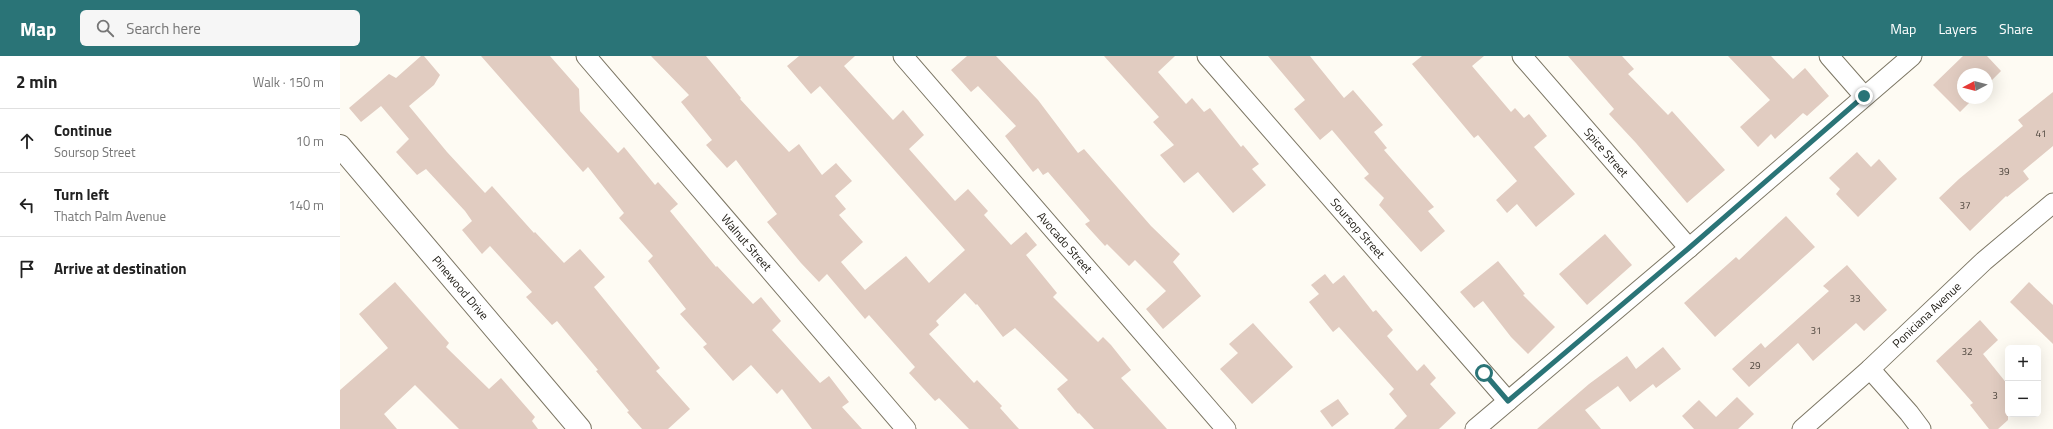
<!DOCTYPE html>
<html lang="en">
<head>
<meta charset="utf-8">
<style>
	:root { --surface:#fff; --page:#f6f6f6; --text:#222; --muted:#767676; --line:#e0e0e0; --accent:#2a7477 }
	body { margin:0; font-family:"Titillium Web",sans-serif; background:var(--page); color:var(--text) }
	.controls { position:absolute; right:12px; bottom:12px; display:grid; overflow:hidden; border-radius:6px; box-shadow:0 4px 16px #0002 }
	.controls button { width:36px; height:36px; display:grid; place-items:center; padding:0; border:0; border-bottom:1px solid var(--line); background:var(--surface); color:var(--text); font:20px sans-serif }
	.compass { position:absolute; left:1617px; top:12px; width:36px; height:36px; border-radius:50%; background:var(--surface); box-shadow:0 4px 16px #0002; rotate:263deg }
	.stop { position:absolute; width:12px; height:12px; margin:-9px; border:3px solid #2a7477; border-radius:50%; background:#fff }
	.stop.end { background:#2a7477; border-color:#fff; box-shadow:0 1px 4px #0008 }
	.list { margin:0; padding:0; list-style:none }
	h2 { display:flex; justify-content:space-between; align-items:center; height:52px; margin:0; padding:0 16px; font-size:17px }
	h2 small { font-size:13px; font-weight:400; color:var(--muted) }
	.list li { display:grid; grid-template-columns:26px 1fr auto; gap:12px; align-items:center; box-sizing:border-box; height:64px; padding:0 16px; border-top:1px solid var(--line) }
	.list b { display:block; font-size:15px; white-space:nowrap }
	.list p { margin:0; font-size:13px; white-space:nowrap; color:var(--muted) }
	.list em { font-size:13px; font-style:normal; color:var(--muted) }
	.icon { flex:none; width:22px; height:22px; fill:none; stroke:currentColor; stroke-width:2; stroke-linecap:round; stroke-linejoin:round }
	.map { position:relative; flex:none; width:1713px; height:373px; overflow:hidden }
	header { display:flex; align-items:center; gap:24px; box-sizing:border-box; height:56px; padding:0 20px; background:var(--accent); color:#fff }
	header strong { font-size:19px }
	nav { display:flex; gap:22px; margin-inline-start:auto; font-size:14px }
	.search { width:280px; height:36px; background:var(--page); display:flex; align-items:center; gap:10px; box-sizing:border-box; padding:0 14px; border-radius:6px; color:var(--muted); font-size:15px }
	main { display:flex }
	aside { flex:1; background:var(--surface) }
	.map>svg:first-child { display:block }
</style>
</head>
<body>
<header>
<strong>Map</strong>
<div class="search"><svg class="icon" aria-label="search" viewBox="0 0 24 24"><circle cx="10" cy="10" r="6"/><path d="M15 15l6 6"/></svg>Search here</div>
<nav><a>Map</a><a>Layers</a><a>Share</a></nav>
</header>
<main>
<aside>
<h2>2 min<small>Walk · 150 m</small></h2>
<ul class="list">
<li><svg class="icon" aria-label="ahead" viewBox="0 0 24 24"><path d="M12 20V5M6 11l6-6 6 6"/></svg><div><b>Continue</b><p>Soursop Street</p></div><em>10 m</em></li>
<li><svg class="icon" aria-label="left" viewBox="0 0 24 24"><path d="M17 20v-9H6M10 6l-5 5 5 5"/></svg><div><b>Turn left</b><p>Thatch Palm Avenue</p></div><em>140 m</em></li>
<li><svg class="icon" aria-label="arrive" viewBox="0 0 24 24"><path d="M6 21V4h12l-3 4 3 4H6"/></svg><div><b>Arrive at destination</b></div></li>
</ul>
</aside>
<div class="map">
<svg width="1713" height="373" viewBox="0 0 1713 373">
	<rect width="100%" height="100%" fill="#fefbf3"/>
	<g fill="#e1ccc1">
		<polygon points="81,0 84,0 100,19 94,29 69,50 107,96 145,137 152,130 194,177 195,176 224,207 240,193 265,221 254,231 320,312 316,315 350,353 328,373 302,373 287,356 289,355 256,315 258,314 217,265 212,269 186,241 192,236 150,190 142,198 122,174 132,165 125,155 86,113 77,119 56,96 69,83 41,50 21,66 9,52 49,18 56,22"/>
		<polygon points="141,0 210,0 239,33 240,55 278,97 284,91 315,129 318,126 338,148 330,155 376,211 377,210 413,248 421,241 441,265 432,274 480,327 489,320 509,346 502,351 522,373 472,373 442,333 437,338 411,309 393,325 363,291 367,288 340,258 346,253 308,205 313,200 279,162 284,157 248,111 243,116"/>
		<polygon points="311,0 366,0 401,42 400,43 449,96 459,88 482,119 496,107 512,125 495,140 506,153 499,159 523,186 501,206 525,234 566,200 589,227 625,194 480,30 471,38 447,10 459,0 515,0 504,10 553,64 563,54 584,79 569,93 615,145 628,133 648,155 644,159 671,189 686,176 697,189 686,199 717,237 713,241 758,286 763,281 771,289 791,314 781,322 827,373 754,373 739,357 738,358 717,333 728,324 675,272 663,281 637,248 636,249 625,237 596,265 599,269 589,278 634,327 637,324 662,350 660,352 679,373 629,373 599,342 595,345 569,317 575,311 529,259 525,263 487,218 479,226 461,207 427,166 437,158 396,104 387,112 366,89 372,84 341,46 349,39"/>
		<polygon points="627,0 656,0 698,44 738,97 744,93 811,170 840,198 833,206 861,240 823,273 806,253 826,235 795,204 789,210 767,188 765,190 745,168 750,165 708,116 703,119 698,112 693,116 665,80 676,70 638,30 631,36 611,14"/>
		<polygon points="764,0 835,0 818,16 846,48 852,42 864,56 870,52 901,91 903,89 919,108 912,113 926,129 893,157 858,116 844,127 820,99 834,89 813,66 819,61"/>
		<polygon points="928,0 970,0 1004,42 1013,34 1043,69 1034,76 1047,92 1044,94 1094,151 1088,155 1105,175 1081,196 1039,149 1044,142 1024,122 1029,118 992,74 980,84 954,53 965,44"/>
		<polygon points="1082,0 1144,0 1132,10 1171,56 1175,52 1184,62 1189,58 1207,80 1194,91 1235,138 1196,171 1177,148 1167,157 1156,144 1177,125 1138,79 1134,82 1072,8"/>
		<polygon points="1228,0 1282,0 1294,13 1288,18 1328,59 1332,55 1385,114 1347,147 1296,87 1269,58 1274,53"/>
		<polygon points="1388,0 1431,0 1453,23 1465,12 1489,40 1467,60 1463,57 1435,83 1431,78 1418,91 1400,71 1430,44"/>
		<polygon points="1623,0 1647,0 1661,15 1647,29 1647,18 1623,18 1623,42 1634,42 1620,56 1593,29"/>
		<polygon points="1713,36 1713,90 1683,115 1689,123 1667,141 1666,140 1630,175 1599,142 1619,123 1683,70 1678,64"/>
		<polygon points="1517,96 1531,111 1539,103 1557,123 1518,161 1496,138 1500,133 1489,122"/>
		<polygon points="1446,160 1475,191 1375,281 1344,247 1396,201 1399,204"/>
		<polygon points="1265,178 1292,209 1247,249 1219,218"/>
		<polygon points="1158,205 1185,238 1183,239 1215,271 1188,298 1171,281 1143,245 1134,252 1120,236"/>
		<polygon points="1507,209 1547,254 1524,275 1516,267 1473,305 1458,287 1409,331 1392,313 1421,287 1425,292 1489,235 1483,230"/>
		<polygon points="985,218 993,228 1004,219 1033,256 1036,254 1053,274 1047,280 1077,315 1084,308 1096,322 1090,328 1116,357 1099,373 1054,373 1067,360 1049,338 1054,333 999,271 993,276 969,246 979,238 971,229"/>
		<polygon points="55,226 109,287 106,291 149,333 161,322 195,361 192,365 198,373 119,373 75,329 44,358 57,373 0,373 0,334 48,292 19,258"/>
		<polygon points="1689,226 1713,249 1713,288 1670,246"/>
		<polygon points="1640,264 1658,284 1643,298 1668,329 1668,364 1658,373 1649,373 1630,349 1633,347 1596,305"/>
		<polygon points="913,267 953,311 912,348 880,313 898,297 889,288"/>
		<polygon points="1323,291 1341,313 1316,332 1313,328 1290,346 1278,330 1245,354 1261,373 1197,373 1249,328 1287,300 1296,313"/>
		<polygon points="1397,341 1414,358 1398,373 1354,373 1342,360 1359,344 1376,361"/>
		<polygon points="998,343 1009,358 992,371 980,355"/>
	</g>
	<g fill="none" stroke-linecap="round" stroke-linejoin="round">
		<defs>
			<g id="minor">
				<path id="s1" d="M 246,0 L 566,373"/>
				<path id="s2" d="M 563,0 L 886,373"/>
				<path id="s3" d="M 867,0 L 1168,345"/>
				<path id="s4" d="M 1182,0 L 1349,192"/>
				<polyline points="1489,0 1524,40"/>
				<polyline points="1530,313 1569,357 1581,373"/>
				<polyline points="1135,373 1349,192 1572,0"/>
				<path id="s5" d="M 1462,373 L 1530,313 L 1644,205 L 1713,147"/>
			</g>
			<g id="secondary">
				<path id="s6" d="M 0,90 L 240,373"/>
			</g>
		</defs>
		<use href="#minor" stroke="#7c7664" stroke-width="21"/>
		<use href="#secondary" stroke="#7c7664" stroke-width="24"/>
		<use href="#minor" stroke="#fff" stroke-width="19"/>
		<use href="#secondary" stroke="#fff" stroke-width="22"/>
	</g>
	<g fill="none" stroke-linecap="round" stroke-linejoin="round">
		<polyline stroke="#2a7477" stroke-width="5" points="1144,317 1168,345 1349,192 1524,40"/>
	</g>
	<g text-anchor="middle" stroke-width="3" stroke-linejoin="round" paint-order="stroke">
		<g font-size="10" fill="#4e463e">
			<text x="1701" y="81">41</text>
			<text x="1664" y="119">39</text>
			<text x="1625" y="153">37</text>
			<text x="1515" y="246">33</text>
			<text x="1476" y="278">31</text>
			<text x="1627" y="299">32</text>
			<text x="1415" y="313">29</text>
			<text x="1655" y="343">3</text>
		</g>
		<g font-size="12" fill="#1d1a13" stroke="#fefbf3">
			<text dy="4" stroke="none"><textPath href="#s4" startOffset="128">Spice Street</textPath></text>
			<text dy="4" stroke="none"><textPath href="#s3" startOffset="229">Soursop Street</textPath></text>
			<text dy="4" stroke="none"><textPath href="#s2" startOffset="247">Avocado Street</textPath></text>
			<text dy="4" stroke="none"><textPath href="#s1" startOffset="246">Walnut Street</textPath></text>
			<text dy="4" stroke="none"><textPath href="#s6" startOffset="186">Pinewood Drive</textPath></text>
			<text dy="4" stroke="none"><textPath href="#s5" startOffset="169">Poniciana Avenue</textPath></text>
		</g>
	</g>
</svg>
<div class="controls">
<button>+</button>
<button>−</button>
</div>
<svg class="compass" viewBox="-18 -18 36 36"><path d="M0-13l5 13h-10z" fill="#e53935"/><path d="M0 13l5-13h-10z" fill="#767676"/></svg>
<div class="stop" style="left:1144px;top:317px"></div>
<div class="stop end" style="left:1524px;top:40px"></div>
</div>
</main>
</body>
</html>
